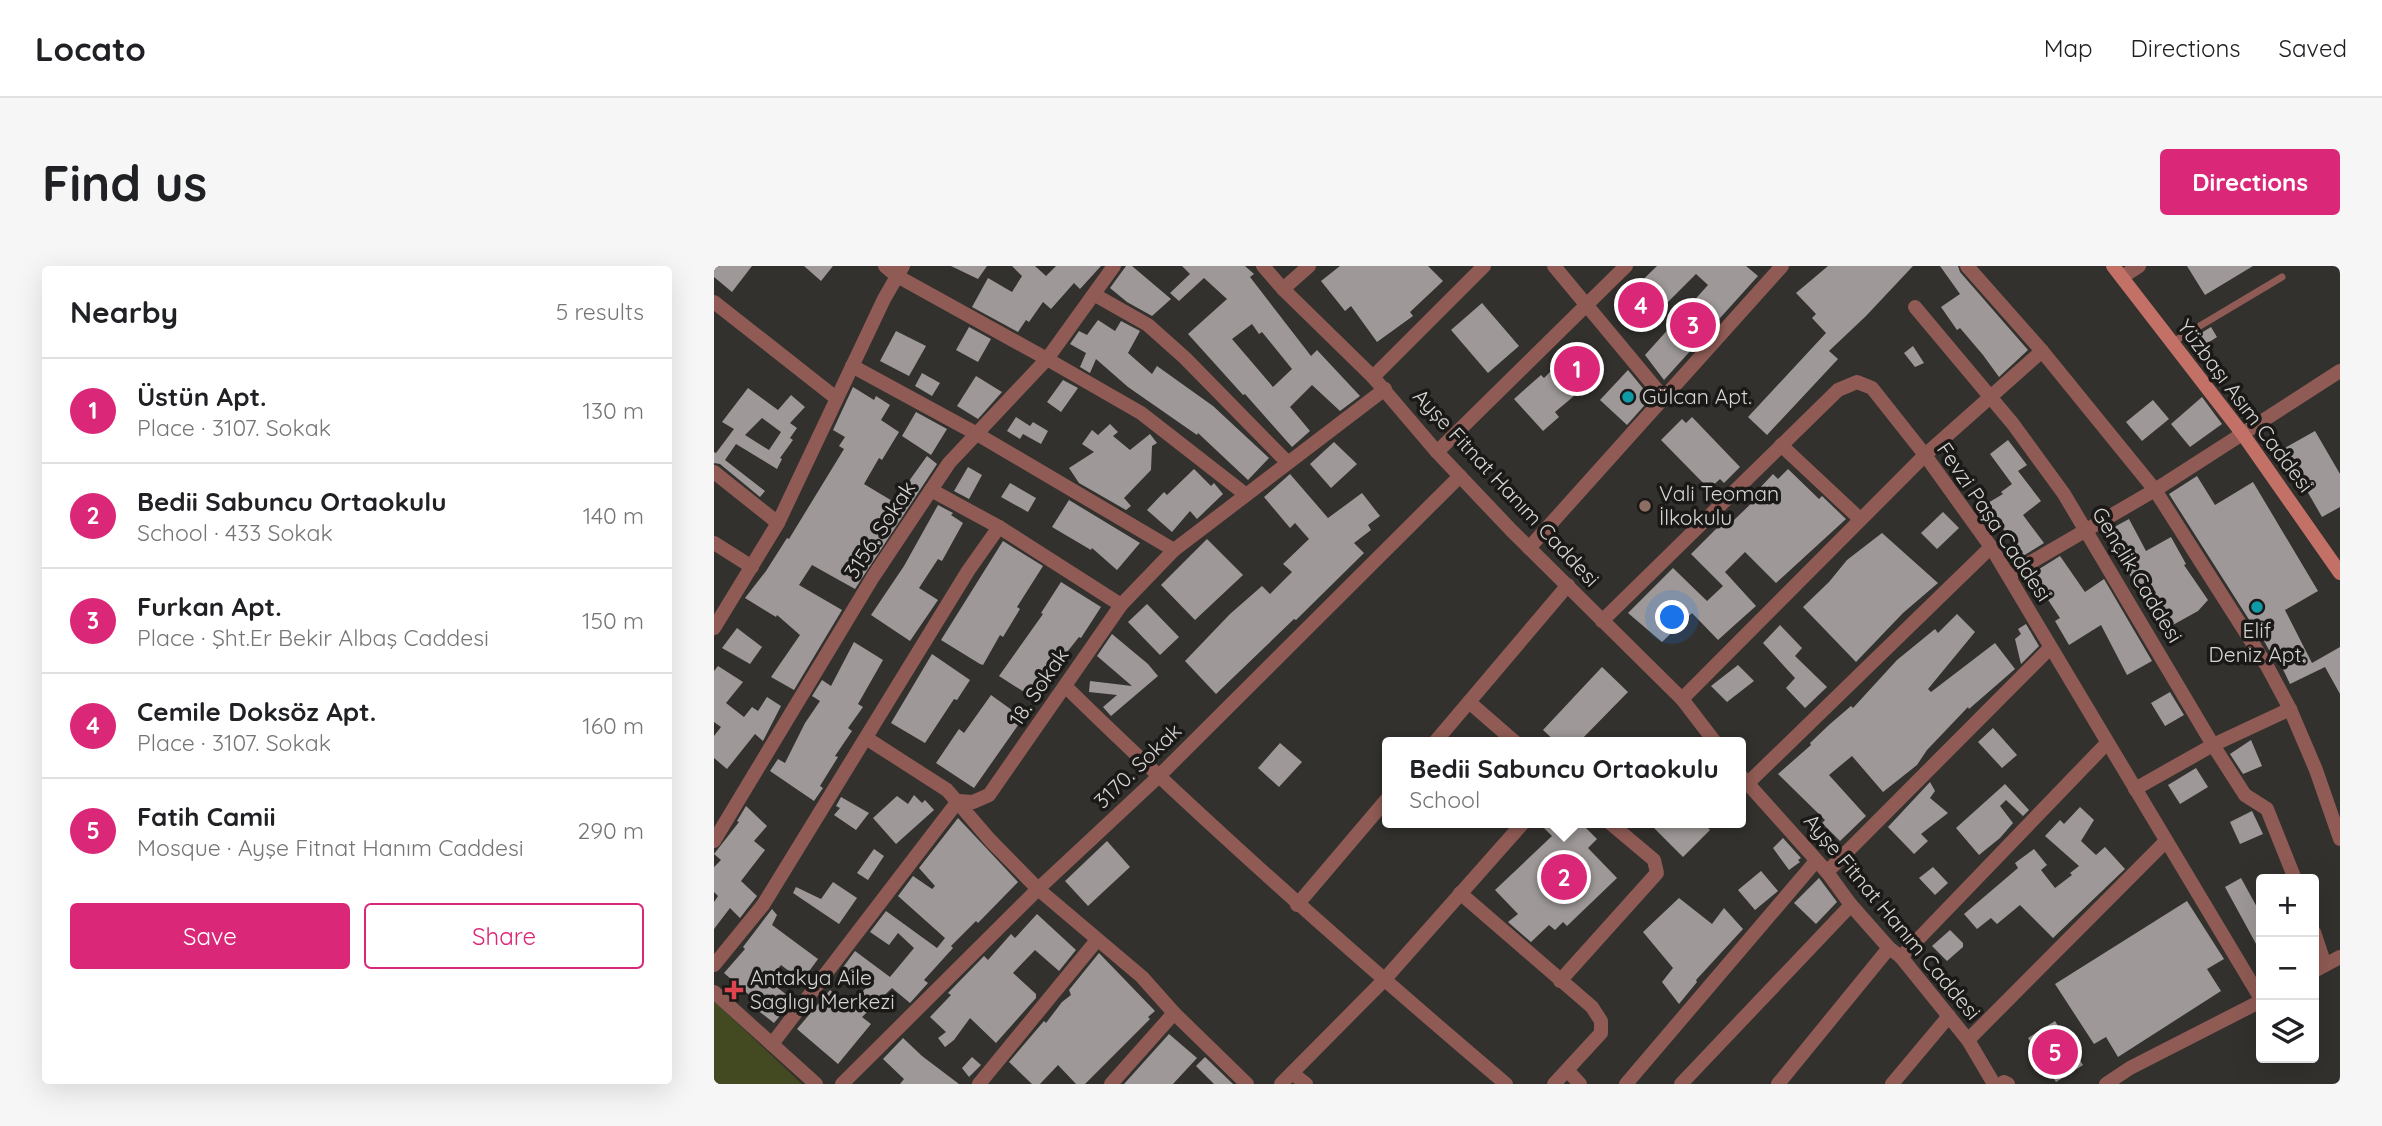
<!DOCTYPE html>
<html lang="en">
<head>
<meta charset="utf-8">
<style>
	:root { --surface:#fff; --page:#f6f6f6; --text:#202124; --muted:#757577; --line:#e0e0e0; --accent:#db2777 }
	body { margin:0; font-family:Quicksand,sans-serif; background:var(--page); color:var(--text) }
	.controls { position:absolute; right:21px; bottom:21px; display:grid; overflow:hidden; border-radius:7px; box-shadow:0 7px 28px #0002 }
	.controls button { width:63px; height:63px; display:grid; place-items:center; padding:0; border:0; border-bottom:2px solid var(--line); background:var(--surface); color:var(--text); font:35px sans-serif }
	.you { position:absolute; left:959px; top:352px; width:24px; height:24px; margin:-18px; border:5px solid #fff; border-radius:50%; background:#1a73e8; box-shadow:0 0 0 10px #1a73e833 }
	.badge { display:grid; place-items:center; width:46px; height:46px; border-radius:50%; background:var(--accent); color:#fff; font-size:23px; font-weight:700 }
	.pin { position:absolute; translate:-50% -50%; border:4px solid #fff; box-shadow:0 2px 7px #0006 }
	.popup { position:absolute; left:668px; top:471px; width:364px; height:91px; box-sizing:border-box; display:grid; place-content:center; border-radius:7px; background:var(--surface); filter:drop-shadow(0 2px 5px #0005); font-size:23px; white-space:nowrap; color:var(--muted) }
	.popup b { font-size:26px; color:var(--text) }
	.popup::after { content:''; position:absolute; left:50%; top:100%; margin-left:-14px; border:14px solid transparent; border-top-color:var(--surface) }
	.list { margin:0; padding:0; list-style:none }
	h2 { display:flex; justify-content:space-between; align-items:center; height:91px; margin:0; padding:0 28px; font-size:30px }
	h2 small { font-size:23px; font-weight:400; color:var(--muted) }
	.list li { display:grid; grid-template-columns:46px 1fr auto; gap:21px; align-items:center; box-sizing:border-box; height:105px; padding:0 28px; border-top:2px solid var(--line) }
	.list b { display:block; font-size:26px; white-space:nowrap }
	.list p { margin:0; font-size:23px; white-space:nowrap; color:var(--muted) }
	.list em { font-size:23px; font-style:normal; color:var(--muted) }
	.actions { display:flex; gap:14px; padding:21px 28px }
	.actions a { flex:1; padding:16px 0; border:2px solid var(--accent); border-radius:7px; text-align:center; font-size:24px; color:var(--accent) }
	.actions .main { background:var(--accent); color:#fff }
	.icon { flex:none; width:38px; height:38px; fill:none; stroke:currentColor; stroke-width:2; stroke-linecap:round; stroke-linejoin:round }
	.map { position:relative; flex:none; width:1626px; height:818px; overflow:hidden; border-radius:7px }
	header { display:flex; align-items:center; gap:42px; box-sizing:border-box; height:98px; padding:0 35px; background:var(--surface); border-bottom:2px solid var(--line) }
	header strong { font-size:33px }
	nav { display:flex; gap:38px; margin-inline-start:auto; font-size:24px }
	.intro { display:flex; align-items:center; justify-content:space-between; box-sizing:border-box; height:168px; padding:0 42px }
	h1 { margin:0; font-size:49px }
	.button { padding:18px 32px; border-radius:7px; background:var(--accent); color:#fff; font-size:24px; font-weight:700 }
	main { display:flex; gap:42px; padding:0 42px }
	aside { flex:1; background:var(--surface); border-radius:7px; box-shadow:0 7px 28px #0002 }
	.map>svg:first-child { display:block }
</style>
</head>
<body>
<header>
<strong>Locato</strong>
<nav><a>Map</a><a>Directions</a><a>Saved</a></nav>
</header>
<div class="intro"><h1>Find us</h1><a class="button">Directions</a></div>
<main>
<aside>
<h2>Nearby<small>5 results</small></h2>
<ul class="list">
<li><span class="badge">1</span><div><b>Üstün Apt.</b><p>Place · 3107. Sokak</p></div><em>130 m</em></li>
<li><span class="badge">2</span><div><b>Bedii Sabuncu Ortaokulu</b><p>School · 433 Sokak</p></div><em>140 m</em></li>
<li><span class="badge">3</span><div><b>Furkan Apt.</b><p>Place · Şht.Er Bekir Albaş Caddesi</p></div><em>150 m</em></li>
<li><span class="badge">4</span><div><b>Cemile Doksöz Apt.</b><p>Place · 3107. Sokak</p></div><em>160 m</em></li>
<li><span class="badge">5</span><div><b>Fatih Camii</b><p>Mosque · Ayşe Fitnat Hanım Caddesi</p></div><em>290 m</em></li>
</ul>
<div class="actions"><a class="main">Save</a><a>Share</a></div>
</aside>
<div class="map">
<svg width="1626" height="818" viewBox="0 0 1626 818">
	<rect width="100%" height="100%" fill="#32312e"/>
	<polygon fill="#434a22" points="0,735 88,818 0,818"/>
	<g fill="#9e9998" fill-rule="evenodd">
		<polygon points="0,0 38,0 18,26 0,11"/>
		<polygon points="90,0 119,0 107,15"/>
		<polygon points="237,0 273,0 264,13"/>
		<polygon points="298,0 321,0 332,10 342,0 387,0 366,23 360,17 337,43 329,36 315,56 312,54 304,66 258,41 274,12 298,26 308,10"/>
		<polygon points="412,0 418,0 457,33 438,50 413,36 396,22"/>
		<path d="M 468,0 L 531,0 L 540,8 L 536,11 L 597,90 L 603,84 L 646,130 L 626,145 L 598,119 L 576,141 L 596,165 L 578,181 L 531,128 L 529,129 L 474,68 L 513,33 L 490,12 L 465,35 L 456,27 L 476,8 ZM 538,58 L 545,68 L 548,66 L 578,103 L 559,121 L 518,73 Z"/>
		<polygon points="626,0 714,0 729,15 696,46 699,50 663,76 637,40 631,45 607,15"/>
		<polygon points="943,0 1032,0 1044,10 950,114 931,89 994,19 982,8 928,62 907,35"/>
		<polygon points="1114,0 1199,0 1152,50 1115,85 1124,93 1053,169 1034,151 1112,67 1098,52 1102,48 1082,27"/>
		<polygon points="1226,0 1244,0 1246,6 1314,84 1285,111 1269,89 1246,62 1243,64 1227,41 1246,28"/>
		<polygon points="1473,0 1539,0 1491,29"/>
		<polygon points="768,37 805,80 774,107 737,64"/>
		<polygon points="384,54 401,65 407,55 426,65 414,87 438,108 443,100 499,140 555,192 534,214 484,167 483,169 414,121 382,93 376,107 366,101 372,87 356,78 365,65 373,69"/>
		<polygon points="255,61 277,73 264,96 242,84"/>
		<polygon points="1497,61 1503,71 1486,82 1479,72"/>
		<polygon points="182,65 212,80 195,110 166,95"/>
		<polygon points="866,76 890,100 860,130 841,146 845,151 829,165 800,133 827,109 830,112"/>
		<polygon points="1199,80 1210,97 1201,101 1190,87"/>
		<polygon points="914,104 937,132 913,159 886,134"/>
		<polygon points="208,107 226,117 218,130 201,120"/>
		<polygon points="262,110 288,126 264,153 243,140"/>
		<polygon points="349,114 364,122 347,146 333,136"/>
		<polygon points="139,121 160,134 162,130 176,139 167,154 185,166 168,194 165,192 150,218 180,236 213,190 223,198 141,323 98,299 85,319 128,344 80,424 57,411 86,369 63,349 62,351 31,332 52,305 73,272 75,273 130,183 125,180 131,171 119,164"/>
		<path d="M 34,122 L 64,144 L 77,129 L 91,141 L 76,157 L 83,162 L 76,172 L 79,174 L 66,192 L 68,193 L 63,203 L 22,178 L 11,194 L 51,225 L 46,231 L 6,198 L 0,197 L 0,186 L 2,187 L 20,163 L 8,156 ZM 48,152 L 67,166 L 55,184 L 31,169 Z"/>
		<polygon points="1488,131 1508,158 1476,181 1457,158"/>
		<polygon points="1439,134 1455,153 1428,175 1412,156"/>
		<polygon points="202,146 233,163 217,189 188,170"/>
		<polygon points="302,151 316,160 319,156 334,165 327,178 309,168 306,173 293,165"/>
		<polygon points="978,151 1026,201 1010,217 1006,213 995,223 947,174 968,153 972,157"/>
		<polygon points="396,158 404,166 399,170 416,184 436,168 443,177 438,180 437,204 410,232 417,240 412,244 365,217 355,202 380,186 368,178 378,164 384,169"/>
		<polygon points="1601,165 1626,208 1626,241 1608,251 1569,183"/>
		<polygon points="1294,174 1313,199 1304,205 1327,235 1309,249 1330,277 1309,290 1286,259 1277,265 1262,244 1289,228 1287,226 1298,218 1276,188"/>
		<polygon points="620,176 643,198 617,222 596,198"/>
		<polygon points="254,201 268,209 255,233 240,225"/>
		<polygon points="480,203 497,220 500,217 509,228 483,253 476,245 458,266 433,244 450,226 453,229"/>
		<polygon points="1074,203 1105,233 1108,230 1132,253 1062,317 1031,286 1011,306 1042,340 1024,356 1004,374 978,347 948,376 914,347 959,302 993,335 1009,320 977,288 1015,250 1019,255 1046,229 1042,226 1059,208 1064,213"/>
		<polygon points="576,208 614,252 648,227 666,250 654,259 657,264 640,277 650,287 582,354 580,353 502,428 471,395 516,348 548,320 556,328 578,306 569,298 595,273 581,257 576,262 550,231"/>
		<polygon points="1483,210 1501,239 1539,216 1604,325 1571,344 1598,397 1626,381 1626,428 1611,401 1576,418 1564,393 1561,395 1543,362 1541,363 1455,228"/>
		<polygon points="296,217 322,232 314,246 287,231"/>
		<polygon points="355,234 426,277 403,304 378,282 377,284 338,261"/>
		<polygon points="224,239 239,247 237,249 249,257 228,295 224,293 205,322 224,334 196,375 157,349 190,300"/>
		<polygon points="1229,246 1245,262 1223,283 1207,267"/>
		<polygon points="1415,253 1432,285 1457,271 1472,298 1470,299 1494,334 1484,345 1448,365 1391,266"/>
		<polygon points="1168,267 1224,317 1189,347 1142,396 1089,341 1115,316 1133,294"/>
		<polygon points="493,273 529,309 481,354 447,319"/>
		<polygon points="289,275 329,300 303,341 306,343 289,371 286,369 269,399 266,398 227,374"/>
		<polygon points="1346,290 1371,326 1390,313 1438,395 1413,409 1387,359 1355,379 1341,355 1346,352 1317,308"/>
		<polygon points="347,316 387,341 367,372 365,371 338,405 340,407 321,433 285,410 329,348 327,347"/>
		<polygon points="433,338 465,371 446,389 414,356"/>
		<polygon points="1243,348 1261,366 1214,423 1217,426 1281,377 1301,403 1255,443 1254,441 1213,484 1203,499 1169,526 1138,490 1115,509 1152,550 1126,575 1108,557 1111,554 1064,508 1097,479 1096,477 1116,458 1137,440 1139,442 1183,394 1221,363 1224,367"/>
		<polygon points="1312,358 1325,380 1307,398 1301,373 1307,368 1304,363"/>
		<polygon points="1066,359 1088,382 1081,390 1113,421 1091,442 1072,422 1081,412 1049,377"/>
		<polygon points="23,362 48,381 36,398 8,382"/>
		<polygon points="398,368 434,398 444,410 397,450 389,441 403,429 375,426 376,415 418,420 383,390"/>
		<polygon points="140,376 169,394 144,438 149,441 134,462 138,465 121,490 124,491 106,520 109,522 100,535 56,505 64,493 71,497 91,457 106,435 98,430 108,414 117,420"/>
		<polygon points="218,388 256,414 243,434 240,433 211,477 177,457"/>
		<polygon points="1024,399 1040,415 1013,436 997,420"/>
		<polygon points="4,400 29,416 12,437 30,451 38,441 44,445 53,431 67,440 49,475 41,468 13,503 0,492 0,470 7,461 0,456 0,405"/>
		<polygon points="888,401 914,426 865,476 842,476 829,464"/>
		<polygon points="1456,426 1470,449 1451,460 1437,437"/>
		<polygon points="277,429 309,452 260,522 222,497 245,463 250,467"/>
		<polygon points="1279,462 1303,489 1288,502 1264,476"/>
		<polygon points="1537,474 1548,500 1529,508 1516,488"/>
		<polygon points="566,477 588,496 565,521 544,502"/>
		<polygon points="1482,502 1494,521 1466,538 1454,519"/>
		<polygon points="1216,516 1221,525 1216,532 1234,547 1207,568 1214,575 1200,588 1174,561"/>
		<polygon points="1291,518 1315,544 1309,550 1292,534 1286,540 1299,557 1286,572 1265,589 1242,562"/>
		<polygon points="200,529 208,537 211,534 220,544 182,578 159,552 183,530 194,538"/>
		<polygon points="127,531 155,547 142,564 120,549 126,542 122,540"/>
		<polygon points="32,540 53,560 40,575 51,584 27,615 43,630 26,652 16,642 0,663 0,636 4,630 0,626 0,601 7,594 0,588 25,556 23,555"/>
		<polygon points="1366,541 1380,554 1367,575 1382,589 1391,581 1411,603 1339,672 1306,639 1283,658 1277,652 1263,663 1250,648 1304,602 1301,597 1320,583 1333,599 1327,604 1341,622 1358,609 1356,607 1365,600 1331,570 1346,554 1350,558"/>
		<polygon points="1538,545 1549,568 1526,578 1516,556"/>
		<polygon points="244,552 304,616 264,657 262,655 237,680 239,682 210,714 214,717 196,737 178,722 148,751 157,758 124,798 83,763 116,724 134,740 152,722 127,704 141,685 176,711 200,682 184,667 175,679 156,666 172,645 223,682 231,672 184,630 199,610 218,623 221,620 205,602"/>
		<polygon points="825,557 867,557 883,573 874,582 903,612 853,660 849,656 841,664 835,659 817,676 794,656 804,648 781,624 838,570"/>
		<polygon points="935,557 989,557 996,564 969,591"/>
		<polygon points="1069,572 1087,592 1084,594 1086,596 1075,604 1059,582"/>
		<polygon points="393,575 416,601 374,640 351,615"/>
		<polygon points="160,583 170,590 154,614 143,607"/>
		<polygon points="1219,601 1234,617 1221,629 1205,612"/>
		<polygon points="1047,605 1064,625 1041,644 1024,624"/>
		<polygon points="1105,612 1123,636 1102,658 1080,637"/>
		<polygon points="1527,612 1544,643 1547,641 1547,687 1511,621"/>
		<polygon points="119,616 143,632 125,658 79,627 82,621 107,633"/>
		<polygon points="965,632 998,658 1010,642 1029,663 982,714 983,716 965,738 948,716 959,702 929,666"/>
		<polygon points="1473,635 1510,693 1493,703 1507,725 1404,791 1392,771 1380,778 1341,718"/>
		<polygon points="58,643 63,649 58,659 104,693 88,715 67,699 54,714 79,734 60,757 37,739 41,734 10,707 31,683 29,681"/>
		<polygon points="323,648 362,684 345,705 321,684 299,707 322,728 322,732 282,777 256,752 240,774 231,781 224,772 232,766 216,751 237,729 234,727 270,690 274,694 297,668 301,672"/>
		<polygon points="1236,664 1249,677 1249,681 1233,695 1218,680"/>
		<polygon points="385,687 441,745 434,751 436,753 371,818 362,818 344,799 326,818 318,818 295,796 330,755 332,757 348,736 357,729 355,724"/>
		<polygon points="1341,755 1369,799 1342,816 1314,772"/>
		<polygon points="455,768 483,792 459,818 410,818"/>
		<polygon points="189,772 208,790 245,818 186,818 190,813 169,793"/>
		<polygon points="258,791 267,799 255,811 248,802"/>
		<polygon points="491,791 519,818 500,818 482,800"/>
	</g>
	<g fill="none" stroke-linecap="round" stroke-linejoin="round">
		<polyline stroke="#8f5b54" stroke-width="7" points="1459,76 1568,11"/>
		<g stroke="#8f5b54" stroke-width="14">
			<polyline points="171,0 183,10 333,93 427,147 531,228"/>
			<polyline points="840,0 949,131"/>
			<polyline points="1253,0 1328,85 1441,224 1553,400 1576,443 1602,504 1626,573"/>
			<polyline points="1408,11 1425,0"/>
			<polyline points="569,23 595,0"/>
			<polyline points="381,29 434,59 471,92 573,196"/>
			<polyline points="0,36 122,132"/>
			<polyline points="1201,41 1299,158 1350,228 1499,479 1531,529 1553,543 1581,613"/>
			<polyline points="138,100 263,168 460,284"/>
			<polyline points="659,111 770,0"/>
			<polyline points="1067,179 1146,253"/>
			<polyline points="723,186 912,0"/>
			<polyline points="0,206 64,257"/>
			<polyline points="217,224 285,261 407,339"/>
			<polyline points="0,277 38,301"/>
			<polyline points="815,282 1068,0"/>
			<polyline points="1295,309 1441,224 1626,105"/>
			<polyline points="888,355 1124,124 1143,116 1158,122 1211,189 1277,281 1547,733"/>
			<polyline points="0,362 64,257 170,33 189,0"/>
			<path d="M 351,420 C 493,559 641,690 792,818"/>
			<polyline points="968,433 1211,189 1328,85"/>
			<polyline points="755,436 801,476"/>
			<polyline points="152,472 233,524 276,574 324,623 428,711 460,747 533,818"/>
			<polyline points="721,476 854,319"/>
			<polyline points="1033,518 1277,281"/>
			<polyline points="1421,523 1499,479 1576,443"/>
			<polyline points="0,575 159,311 235,197 333,93 400,0"/>
			<polyline points="1113,606 1336,382"/>
			<polyline points="746,627 878,741 887,755 887,767 840,818"/>
			<polyline points="583,639 673,533"/>
			<polyline points="1600,666 1611,699"/>
			<polyline points="1187,691 1393,477"/>
			<polyline points="0,699 49,639 254,305 285,261"/>
			<polyline points="846,715 943,607 940,594 896,557"/>
			<polyline points="1254,774 1452,575"/>
			<polyline points="58,778 244,535 259,536 275,529 407,339 460,284 671,123"/>
			<polyline points="854,805 866,818"/>
			<polyline points="578,807 592,818"/>
			<polyline points="128,818 324,623 444,511 746,210"/>
			<polyline points="265,818 383,674"/>
			<polyline points="397,818 460,747"/>
			<polyline points="567,818 670,714 809,557"/>
			<polyline points="912,818 1102,595"/>
			<polyline points="967,818 1137,639"/>
			<polyline points="1064,818 1175,682"/>
			<polyline points="1178,818 1235,750"/>
		</g>
		<g stroke="#8f5b54" stroke-width="14">
			<polyline points="549,0 569,23 659,111 723,186 797,264 968,433 1001,476"/>
			<polyline points="1027,510 1113,606 1137,639 1175,682 1187,691 1254,774 1280,818"/>
			<polyline points="1600,705 1626,691"/>
			<polyline points="0,726 102,818"/>
			<polyline points="1290,816 1294,818"/>
			<polyline points="1392,818 1416,802 1547,735"/>
		</g>
		<polyline stroke="#c37066" stroke-width="14" points="1399,0 1528,167 1626,307"/>
	</g>
	<g fill="#0f9aa8" stroke="#1a1917" stroke-width="2.5">
		<circle cx="914" cy="131" r="7"/>
		<circle cx="1543" cy="341" r="7"/>
	</g>
	<circle fill="#8d6e63" stroke="#1a1917" stroke-width="2.5" cx="931" cy="240" r="7"/>
	<path fill="#e0444e" stroke="#1a1917" stroke-width="2.5" d="M16.5 713.5h7v7h7v7h-7v7h-7v-7h-7v-7h7z"/>
	<g text-anchor="middle" stroke-width="7" stroke-linejoin="round" paint-order="stroke">
		<g font-size="21" fill="#d5d5d2" stroke="#1a1917" text-anchor="start">
			<text x="928" y="138">Gülcan Apt.</text>
			<text x="945" y="235">Vali Teoman<tspan x="945" dy="24">İlkokulu</tspan></text>
			<text x="1543" y="372" text-anchor="middle">Elif<tspan x="1543" dy="24">Deniz Apt.</tspan></text>
			<text x="36" y="719">Antakya Aile<tspan x="36" dy="24">Saglıgı Merkezi</tspan></text>
		</g>
		<g font-size="21" fill="#d5d5d2" stroke="#1a1917">
			<text transform="translate(1531 140) rotate(53)" y="7">Yüzbaşı Asım Caddesi</text>
			<text transform="translate(792 222) rotate(47)" y="7">Ayşe Fitnat Hanım Caddesi</text>
			<text transform="translate(1280 256) rotate(56)" y="7">Fevzi Paşa Caddesi</text>
			<text transform="translate(166 264) rotate(-57)" y="7">3156. Sokak</text>
			<text transform="translate(1423 309) rotate(59)" y="7">Gençlik Caddesi</text>
			<text transform="translate(325 421) rotate(-56)" y="7">18. Sokak</text>
			<text transform="translate(424 500) rotate(-44)" y="7">3170. Sokak</text>
			<text transform="translate(1178 651) rotate(50)" y="7">Ayşe Fitnat Hanım Caddesi</text>
		</g>
	</g>
</svg>
<div class="controls">
<button>+</button>
<button>−</button>
<button><svg class="icon" aria-label="layers" viewBox="0 0 24 24"><path d="M12 4l9 5-9 5-9-5zM3 14l9 5 9-5"/></svg></button>
</div>
<div class="you"></div>
<div class="pin badge" style="left:863px;top:103px">1</div>
<div class="pin badge" style="left:850px;top:611px">2</div>
<div class="popup"><b>Bedii Sabuncu Ortaokulu</b>School</div>
<div class="pin badge" style="left:979px;top:59px">3</div>
<div class="pin badge" style="left:927px;top:39px">4</div>
<div class="pin badge" style="left:1341px;top:786px">5</div>
</div>
</main>
</body>
</html>
